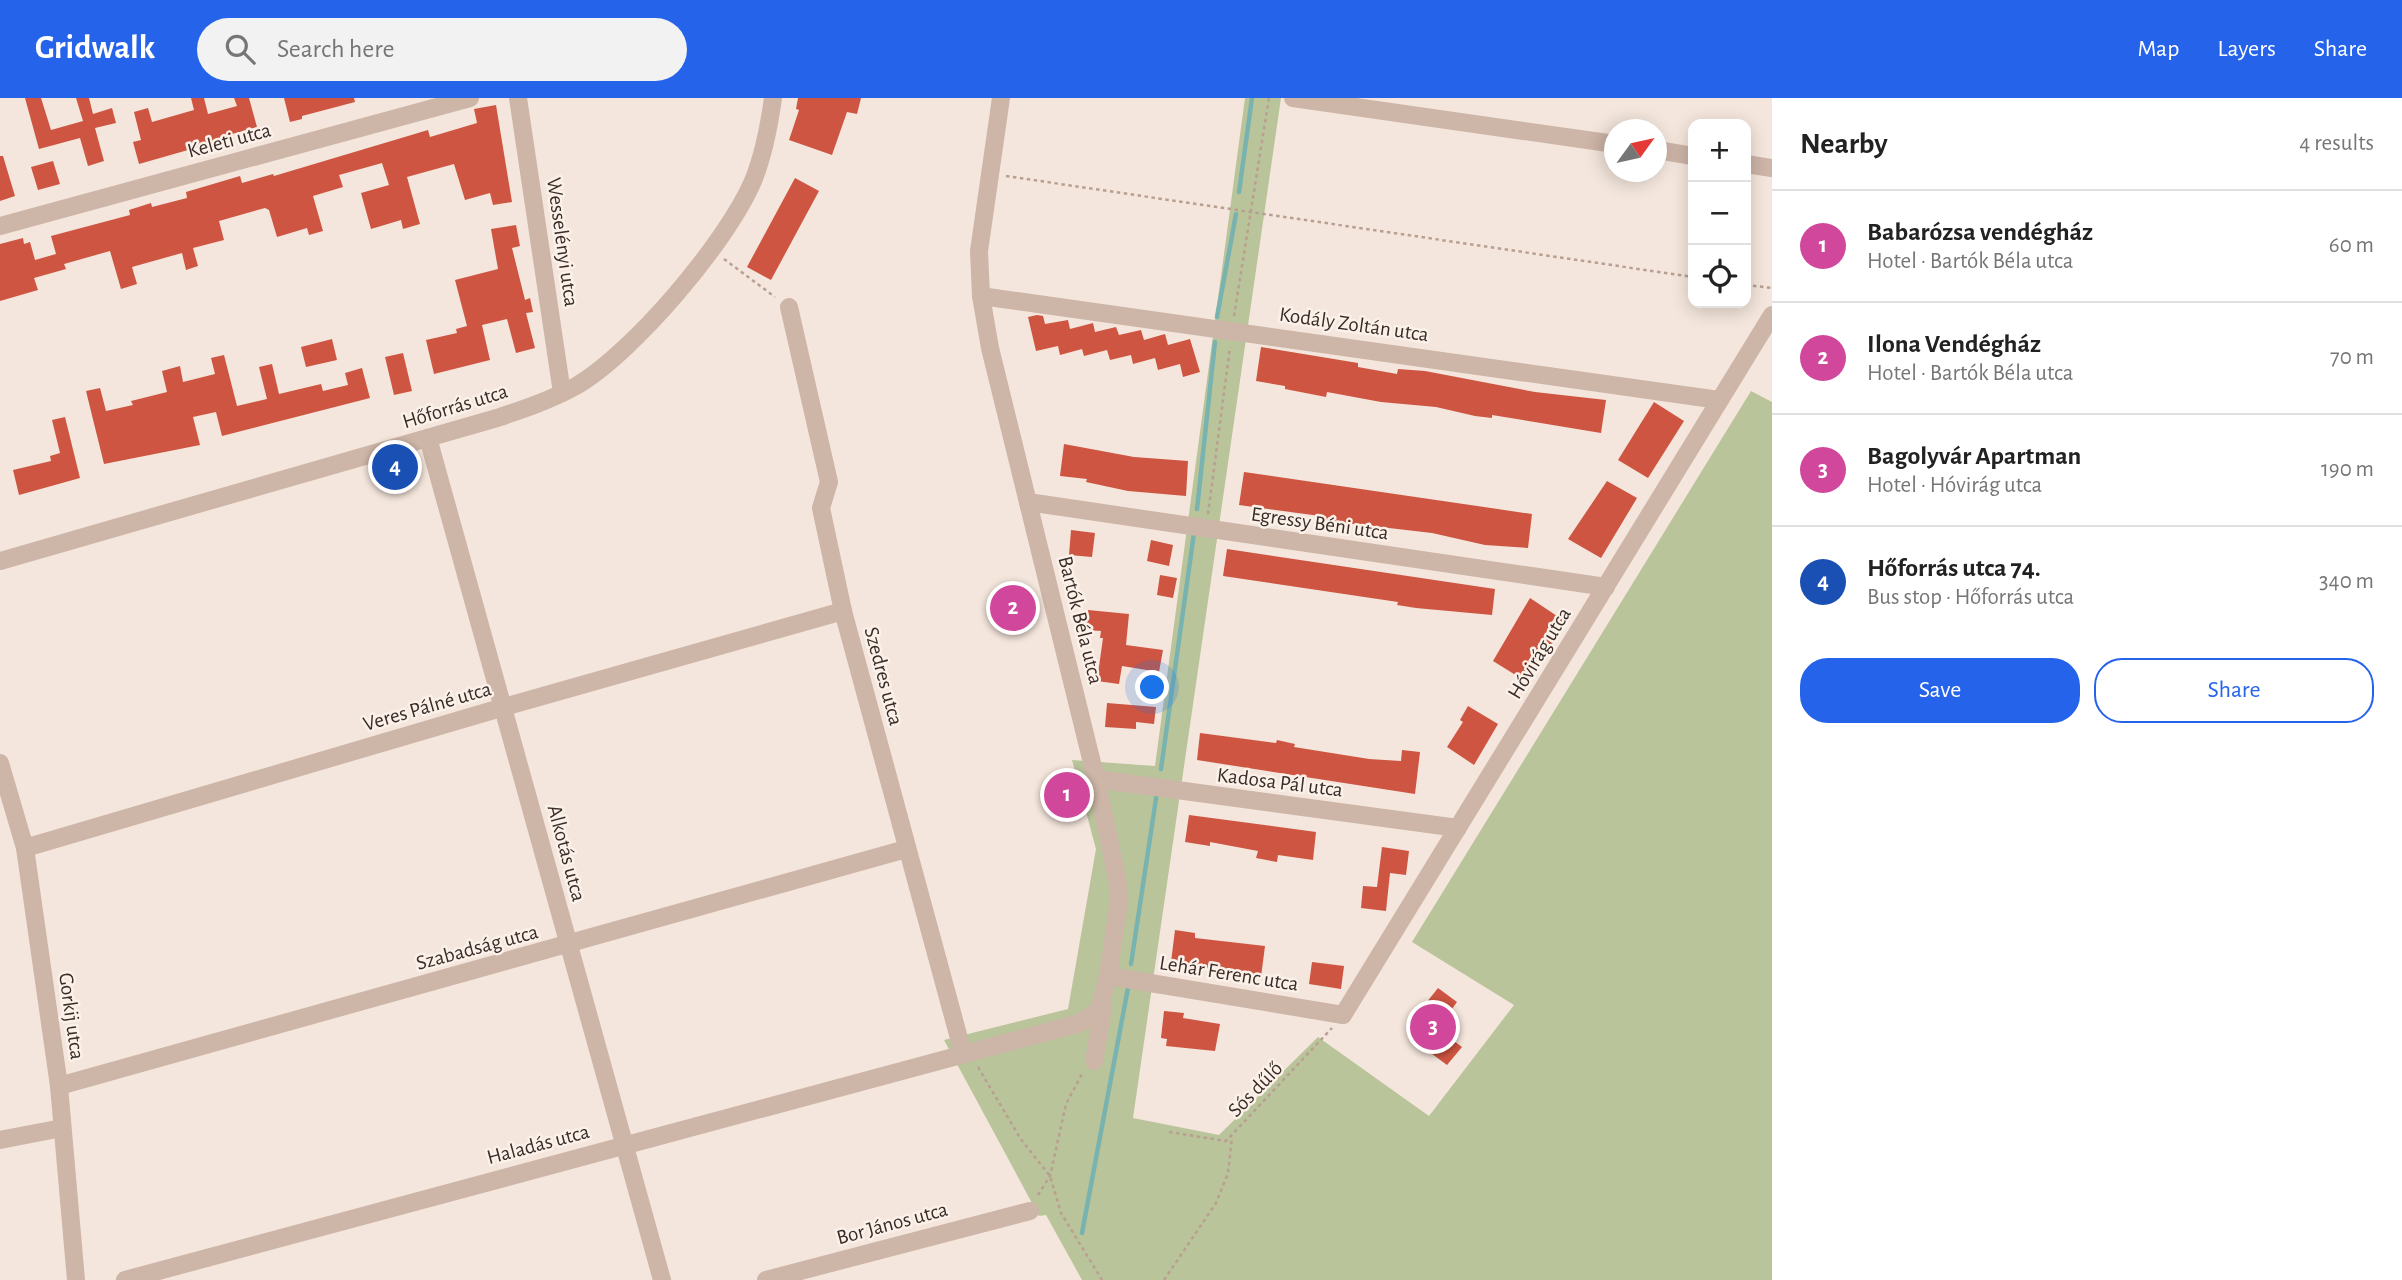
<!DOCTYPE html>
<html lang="en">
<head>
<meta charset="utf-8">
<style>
	:root { --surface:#fff; --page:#f2f2f2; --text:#222; --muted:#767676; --line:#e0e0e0; --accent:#2563eb }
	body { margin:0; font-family:"Alegreya Sans",sans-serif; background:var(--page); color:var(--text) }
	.controls { position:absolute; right:21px; top:21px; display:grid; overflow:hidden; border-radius:14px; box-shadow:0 4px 18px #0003 }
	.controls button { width:63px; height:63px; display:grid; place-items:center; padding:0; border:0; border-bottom:2px solid var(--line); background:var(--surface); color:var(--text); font:35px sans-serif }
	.compass { position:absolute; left:1604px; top:21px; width:63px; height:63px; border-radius:50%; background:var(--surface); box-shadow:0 4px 18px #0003; rotate:57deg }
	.you { position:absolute; left:1153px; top:590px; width:24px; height:24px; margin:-18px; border:5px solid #fff; border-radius:50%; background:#1a73e8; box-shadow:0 0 0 10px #1a73e833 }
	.badge { display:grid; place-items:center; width:46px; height:46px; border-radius:50%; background:var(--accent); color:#fff; font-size:23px; font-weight:700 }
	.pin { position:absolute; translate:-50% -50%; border:4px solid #fff; box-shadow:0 2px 7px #0006 }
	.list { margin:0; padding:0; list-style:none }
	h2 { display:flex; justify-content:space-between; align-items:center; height:91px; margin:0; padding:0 28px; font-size:30px }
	h2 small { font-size:23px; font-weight:400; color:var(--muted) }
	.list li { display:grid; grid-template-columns:46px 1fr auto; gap:21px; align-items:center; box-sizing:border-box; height:112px; padding:0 28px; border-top:2px solid var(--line) }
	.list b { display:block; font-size:26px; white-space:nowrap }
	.list p { margin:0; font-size:23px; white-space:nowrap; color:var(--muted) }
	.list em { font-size:23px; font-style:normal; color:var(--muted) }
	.actions { display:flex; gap:14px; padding:21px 28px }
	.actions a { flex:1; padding:16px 0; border:2px solid var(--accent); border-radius:28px; text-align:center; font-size:24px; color:var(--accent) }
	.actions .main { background:var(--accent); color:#fff }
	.icon { flex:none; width:38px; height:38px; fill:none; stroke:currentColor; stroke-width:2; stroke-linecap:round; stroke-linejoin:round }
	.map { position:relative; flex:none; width:1772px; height:1182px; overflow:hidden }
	header { display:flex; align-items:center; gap:42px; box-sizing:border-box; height:98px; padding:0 35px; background:var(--accent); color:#fff }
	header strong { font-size:33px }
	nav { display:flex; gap:38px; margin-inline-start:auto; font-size:24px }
	.search { width:490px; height:63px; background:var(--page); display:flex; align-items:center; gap:18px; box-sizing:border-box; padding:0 24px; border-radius:38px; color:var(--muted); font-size:26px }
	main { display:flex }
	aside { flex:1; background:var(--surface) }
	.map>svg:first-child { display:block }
</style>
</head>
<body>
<header>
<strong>Gridwalk</strong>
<div class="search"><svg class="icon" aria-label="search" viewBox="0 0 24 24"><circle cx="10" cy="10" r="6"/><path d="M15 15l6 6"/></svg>Search here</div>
<nav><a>Map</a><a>Layers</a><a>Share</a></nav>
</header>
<main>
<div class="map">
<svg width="1772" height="1182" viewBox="0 0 1772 1182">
	<rect width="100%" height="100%" fill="#f4e6dc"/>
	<polygon fill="#bac49b" points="1245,0 1281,0 1133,1020 1219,1037 1318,939 1429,1018 1514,907 1412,844 1751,293 1772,304 1772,1182 1082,1182 1046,1117 1039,1118 944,942 1068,911 1096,751 1072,662 1155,668"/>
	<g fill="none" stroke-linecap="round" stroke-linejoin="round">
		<g stroke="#79b3b0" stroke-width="4.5">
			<polyline points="1239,94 1252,0"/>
			<polyline points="1217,219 1236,116"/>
			<polyline points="1197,411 1215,244"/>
			<polyline points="1161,671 1194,435"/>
			<polyline points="1131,866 1157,694"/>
			<polyline points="1082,1135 1128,890"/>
		</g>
	</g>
	<g fill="#ce5541">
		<polygon points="25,0 41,0 51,32 83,23 76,0 89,0 93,16 112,10 116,25 95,30 104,63 88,68 80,40 39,51"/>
		<polygon points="191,0 204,0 208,16 237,8 234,0 249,0 257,29 215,41 216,44 139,66 133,44 141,42 134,14 148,10 152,24 194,12"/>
		<polygon points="284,0 354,0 355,4 302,18 302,21 290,24"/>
		<polygon points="798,0 861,0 857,16 847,14 832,57 789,42 799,12 796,11"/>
		<polygon points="496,7 512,104 493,107 490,95 465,102 454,66 407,79 420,126 403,131 401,122 371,131 361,95 389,87 382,65 339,77 343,89 313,98 323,133 309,137 307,130 277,139 269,112 265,110 219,123 224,142 193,150 198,168 186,172 182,155 132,169 137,186 121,191 110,153 64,166 66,171 34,180 38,192 0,203 0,146 23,140 24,146 30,144 35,162 56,156 51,138 130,117 129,112 151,105 152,109 187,100 186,94 240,78 242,85 273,76 274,78 428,32 430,39 477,25 474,11"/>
		<polygon points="0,58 3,58 15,98 0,103"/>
		<polygon points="53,63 60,86 38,92 31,69"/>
		<polygon points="795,80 819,93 771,182 747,169"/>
		<polygon points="516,127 520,148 512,150 525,202 530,200 533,214 526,215 535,250 516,255 507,221 482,227 490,262 434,276 426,242 457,235 456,231 467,228 455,182 498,171 491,131"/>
		<polygon points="1037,217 1043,218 1045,226 1068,222 1070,231 1093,225 1095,234 1116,229 1119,237 1141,232 1144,242 1165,236 1168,247 1190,241 1200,274 1183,279 1180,266 1158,272 1155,260 1133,266 1131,257 1110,262 1107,252 1084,258 1082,251 1060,257 1058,248 1036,253 1028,219"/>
		<polygon points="332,241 337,262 306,269 301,249"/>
		<polygon points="1261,249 1358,265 1358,269 1397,276 1398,271 1425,273 1535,294 1606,302 1601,335 1492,317 1492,320 1475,318 1436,309 1381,304 1327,294 1326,299 1285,291 1285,288 1256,283"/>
		<polygon points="403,255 412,293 394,297 385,259"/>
		<polygon points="224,257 237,308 267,301 259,269 272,266 279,296 321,286 323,293 348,287 345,275 362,270 370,300 222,338 216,314 193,319 200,347 104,366 86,293 100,290 106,313 133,307 131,303 167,294 162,273 180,268 183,284 215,276 211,260"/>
		<polygon points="1654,304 1684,323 1648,380 1618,362"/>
		<polygon points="65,319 80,380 19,397 13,372 51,363 50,358 60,355 52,322"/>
		<polygon points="1064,346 1134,359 1188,363 1186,398 1128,393 1086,384 1087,381 1060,378"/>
		<polygon points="1244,374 1532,416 1528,450 1485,447 1432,435 1320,422 1320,418 1239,407"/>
		<polygon points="1607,383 1637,400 1601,460 1568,441"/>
		<polygon points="1071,432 1095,435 1092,459 1069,457"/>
		<polygon points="1151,442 1173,447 1169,468 1147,463"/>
		<polygon points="1227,451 1495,491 1492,517 1416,510 1397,507 1398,504 1223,478"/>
		<polygon points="1160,477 1177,480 1173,500 1157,497"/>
		<polygon points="1530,500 1566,524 1527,584 1493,563"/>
		<polygon points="1088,512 1129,516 1126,547 1163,552 1159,574 1122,568 1119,586 1097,583 1103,540 1100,540 1101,533 1086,532"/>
		<polygon points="1107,605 1156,609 1154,626 1136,624 1136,631 1105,629"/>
		<polygon points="1468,608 1498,626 1474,667 1447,649 1463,624 1460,622"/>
		<polygon points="1200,635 1276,645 1277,642 1295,646 1294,649 1369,661 1401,663 1402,652 1420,654 1415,696 1197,662"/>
		<polygon points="1189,717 1316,734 1313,762 1278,757 1277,764 1256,760 1258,753 1210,744 1210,748 1185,744"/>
		<polygon points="1382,749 1409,753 1406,777 1390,775 1386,813 1361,810 1363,788 1377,789"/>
		<polygon points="1175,832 1195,835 1195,840 1265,848 1261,879 1171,864"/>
		<polygon points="1312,864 1344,868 1341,891 1309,886"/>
		<polygon points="1438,890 1457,904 1444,922 1446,937 1462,949 1447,967 1424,950 1419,914"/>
		<polygon points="1164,913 1184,915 1183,920 1220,926 1215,953 1166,948 1167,941 1161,940"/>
	</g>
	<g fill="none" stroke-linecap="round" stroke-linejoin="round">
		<g stroke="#b99f91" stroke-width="2.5" stroke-dasharray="3.5 3.5" stroke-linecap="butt">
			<polyline points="1006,78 1693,179"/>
			<polyline points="724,161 775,199"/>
			<polyline points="1746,187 1772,190"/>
			<polyline points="1234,218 1269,0"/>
			<polyline points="1208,416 1230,249"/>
			<polyline points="978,969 1020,1040 1050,1078 1061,1115 1102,1182"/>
			<polyline points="1169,1034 1226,1043 1332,930"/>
			<polyline points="1038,1097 1050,1078 1066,1006 1083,974"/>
			<polyline points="1164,1182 1216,1105 1228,1075 1232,1039"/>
		</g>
		<g stroke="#cdb5a7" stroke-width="18">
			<polyline points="518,0 562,295"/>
			<polyline points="1293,0 1615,46"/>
			<polyline points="1657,52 1693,58"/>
			<polyline points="1746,66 1772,70"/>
			<polyline points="0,128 470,0"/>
			<polyline points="981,198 1719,302"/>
			<polyline points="789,209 829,384 821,410 843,513 963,955"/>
			<polyline points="428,340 662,1182"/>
			<polyline points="1028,404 1606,489"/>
			<path d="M 0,463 L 497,320 C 524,311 551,302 576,288 C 633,255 727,144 753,83 C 764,56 769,29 773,0"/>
			<polyline points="0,665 25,750 59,988 76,1182"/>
			<polyline points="1096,681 1458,730"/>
			<polyline points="25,750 504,609 843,513"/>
			<polyline points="1108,878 1343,917 1772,217"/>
			<polyline points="1094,963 1103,908"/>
			<polyline points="59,988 906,751"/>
			<polyline points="0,1042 62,1030"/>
			<polyline points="125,1182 1080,925 1099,912 1108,878 1119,804 1117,780 1096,681 990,250 981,198 979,153 1001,0"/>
			<polyline points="766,1182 1030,1113"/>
		</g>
	</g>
	<g text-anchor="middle" stroke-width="5" stroke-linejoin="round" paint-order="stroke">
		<g font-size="21" fill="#392c28" stroke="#fbf1e9">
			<text transform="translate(229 42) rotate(-15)" y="7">Keleti utca</text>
			<text transform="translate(563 144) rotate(82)" y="7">Wesselényi utca</text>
			<text transform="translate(1354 226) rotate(8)" y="7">Kodály Zoltán utca</text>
			<text transform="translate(455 308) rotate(-17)" y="7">Hőforrás utca</text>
			<text transform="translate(1320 425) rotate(8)" y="7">Egressy Béni utca</text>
			<text transform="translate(1081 522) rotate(76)" y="7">Bartók Béla utca</text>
			<text transform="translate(1539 555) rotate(-59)" y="7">Hóvirág utca</text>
			<text transform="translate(884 578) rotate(75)" y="7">Szedres utca</text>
			<text transform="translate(427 608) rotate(-16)" y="7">Veres Pálné utca</text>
			<text transform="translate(1280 684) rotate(7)" y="7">Kadosa Pál utca</text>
			<text transform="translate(567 755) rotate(75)" y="7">Alkotás utca</text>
			<text transform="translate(477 849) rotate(-15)" y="7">Szabadság utca</text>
			<text transform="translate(1229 875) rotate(9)" y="7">Lehár Ferenc utca</text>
			<text transform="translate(72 918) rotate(82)" y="7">Gorkij utca</text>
			<text transform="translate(1255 991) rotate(-46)" y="7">Sós dűlő</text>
			<text transform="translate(538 1046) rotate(-15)" y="7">Haladás utca</text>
			<text transform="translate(892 1125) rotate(-15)" y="7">Bor János utca</text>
		</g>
	</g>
</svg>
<div class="controls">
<button>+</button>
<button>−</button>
<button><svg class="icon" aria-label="locate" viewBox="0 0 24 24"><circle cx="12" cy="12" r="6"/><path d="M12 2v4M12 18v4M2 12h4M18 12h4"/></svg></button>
</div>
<svg class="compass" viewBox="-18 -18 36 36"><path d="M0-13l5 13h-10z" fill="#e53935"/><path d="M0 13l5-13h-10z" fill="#767676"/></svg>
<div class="you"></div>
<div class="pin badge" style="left:1067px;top:697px;background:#d1479c">1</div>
<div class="pin badge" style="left:1013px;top:510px;background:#d1479c">2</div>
<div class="pin badge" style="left:1433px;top:929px;background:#d1479c">3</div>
<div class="pin badge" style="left:395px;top:369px;background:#1a4fb4">4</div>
</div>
<aside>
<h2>Nearby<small>4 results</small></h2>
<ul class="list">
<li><span class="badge" style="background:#d1479c">1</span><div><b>Babarózsa vendégház</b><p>Hotel · Bartók Béla utca</p></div><em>60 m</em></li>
<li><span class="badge" style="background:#d1479c">2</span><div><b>Ilona Vendégház</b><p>Hotel · Bartók Béla utca</p></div><em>70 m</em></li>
<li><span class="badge" style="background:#d1479c">3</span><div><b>Bagolyvár Apartman</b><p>Hotel · Hóvirág utca</p></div><em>190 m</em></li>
<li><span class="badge" style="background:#1a4fb4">4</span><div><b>Hőforrás utca 74.</b><p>Bus stop · Hőforrás utca</p></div><em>340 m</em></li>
</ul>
<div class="actions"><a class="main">Save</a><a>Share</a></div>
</aside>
</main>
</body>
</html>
